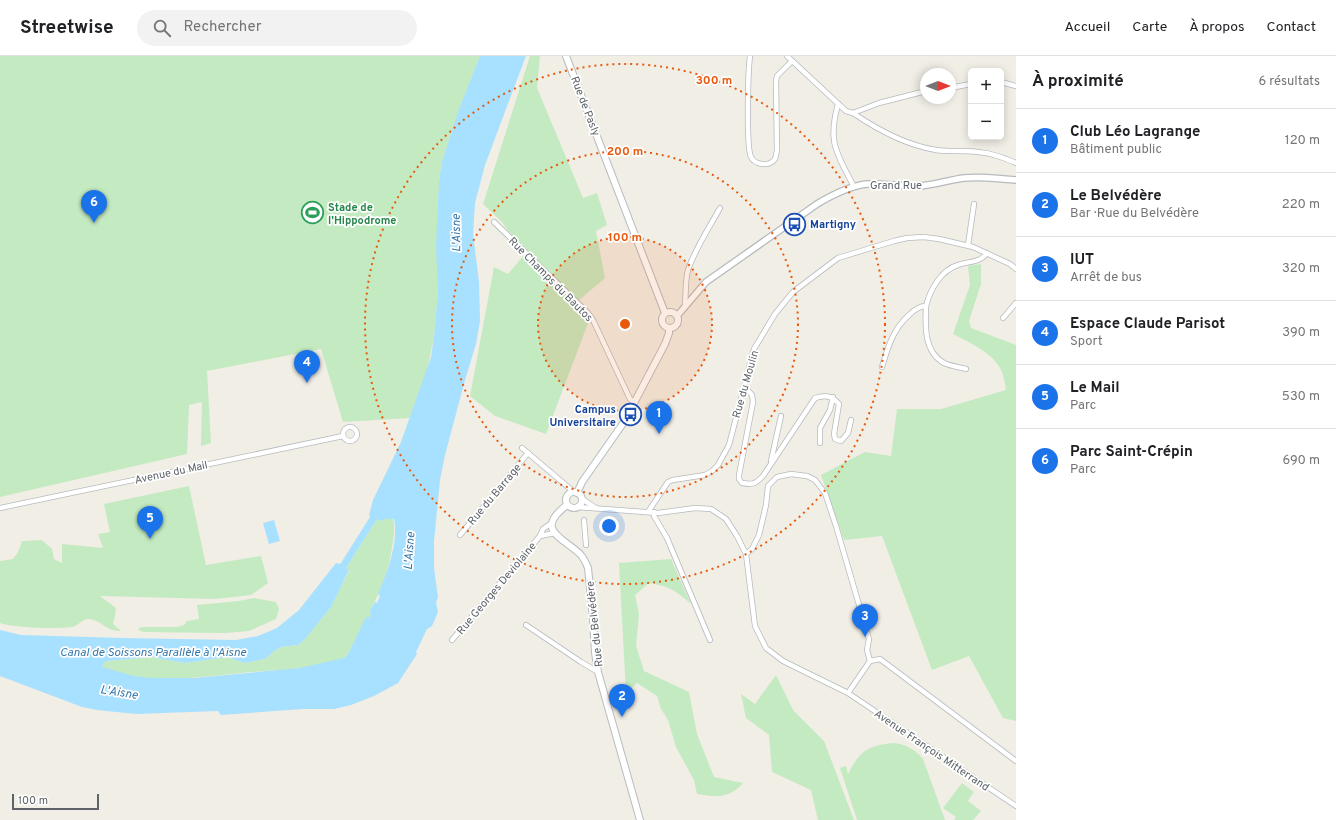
<!DOCTYPE html>
<html lang="fr">
<head>
<meta charset="utf-8">
<style>
	:root { --surface:#fff; --page:#f2f2f2; --text:#202124; --muted:#757577; --line:#e0e0e0; --accent:#1a73e8 }
	body { margin:0; font-family:Overpass,sans-serif; background:var(--page); color:var(--text) }
	.controls { position:absolute; right:12px; top:12px; display:grid; overflow:hidden; border-radius:6px; box-shadow:0 2px 10px #0003 }
	.controls button { width:36px; height:36px; display:grid; place-items:center; padding:0; border:0; border-bottom:1px solid var(--line); background:var(--surface); color:var(--text); font:20px sans-serif }
	.compass { position:absolute; left:920px; top:12px; width:36px; height:36px; border-radius:50%; background:var(--surface); box-shadow:0 2px 10px #0003; rotate:90deg }
	.scale { position:absolute; left:12px; bottom:10px; width:87px; box-sizing:border-box; padding-left:4px; border:2px solid #5d6368; border-top:0; font-size:11px; line-height:14px; white-space:nowrap; color:#5d6368; -webkit-text-stroke:3px #fff; paint-order:stroke }
	.you { position:absolute; left:609px; top:470px; width:14px; height:14px; margin:-10px; border:3px solid #fff; border-radius:50%; background:#1a73e8; box-shadow:0 0 0 6px #1a73e833 }
	.badge { display:grid; place-items:center; width:26px; height:26px; border-radius:50%; background:var(--accent); color:#fff; font-size:13px; font-weight:700 }
	.pin { position:absolute; translate:-50% -33px; filter:drop-shadow(0 1px 2px #0008) }
	.pin::after { content:''; position:absolute; top:21px; width:14px; height:12px; background:inherit; clip-path:polygon(0 0,100% 0,50% 100%) }
	.list { margin:0; padding:0; list-style:none }
	h2 { display:flex; justify-content:space-between; align-items:center; height:52px; margin:0; padding:0 16px; font-size:17px }
	h2 small { font-size:13px; font-weight:400; color:var(--muted) }
	.list li { display:grid; grid-template-columns:26px 1fr auto; gap:12px; align-items:center; box-sizing:border-box; height:64px; padding:0 16px; border-top:1px solid var(--line) }
	.list b { display:block; font-size:15px; white-space:nowrap }
	.list p { margin:0; font-size:13px; white-space:nowrap; color:var(--muted) }
	.list em { font-size:13px; font-style:normal; color:var(--muted) }
	.icon { flex:none; width:22px; height:22px; fill:none; stroke:currentColor; stroke-width:2; stroke-linecap:round; stroke-linejoin:round }
	.map { position:relative; flex:none; width:1016px; height:764px; overflow:hidden }
	header { display:flex; align-items:center; gap:24px; box-sizing:border-box; height:56px; padding:0 20px; background:var(--surface); border-bottom:1px solid var(--line) }
	header strong { font-size:19px }
	nav { display:flex; gap:22px; margin-inline-start:auto; font-size:14px }
	.search { width:280px; height:36px; background:var(--page); display:flex; align-items:center; gap:10px; box-sizing:border-box; padding:0 14px; border-radius:22px; color:var(--muted); font-size:15px }
	main { display:flex }
	aside { flex:1; background:var(--surface) }
	.map>svg:first-child { display:block }
</style>
</head>
<body>
<header>
<strong>Streetwise</strong>
<div class="search"><svg class="icon" aria-label="search" viewBox="0 0 24 24"><circle cx="10" cy="10" r="6"/><path d="M15 15l6 6"/></svg>Rechercher</div>
<nav><a>Accueil</a><a>Carte</a><a>À propos</a><a>Contact</a></nav>
</header>
<main>
<div class="map">
<svg width="1016" height="764" viewBox="0 0 1016 764">
	<rect width="100%" height="100%" fill="#f1eee6"/>
	<g fill="#c4eac1">
		<polygon points="0,0 480,0 460,53 442,106 439,125 438,235 434,281 427,315 410,362 343,366 321,293 207,315 211,387 201,390 202,346 189,349 187,398 0,441"/>
		<polygon points="530,0 540,0 537,32 583,142 597,137 607,169 596,175 605,222 578,245 508,175 502,166 483,148"/>
		<polygon points="524,199 590,262 546,378 495,360 470,340 494,211 508,218"/>
		<path d="M 981,208 L 981,228 L 969,265 L 971,272 L 1016,289 L 1016,665 L 1003,662 L 969,600 L 932,614 L 882,480 L 844,484 L 821,419 L 865,396 L 891,400 L 897,353 L 941,353 L 1006,334 C 1005,328 1004,321 1002,316 C 994,297 970,287 953,278 L 970,229 L 968,210 Z"/>
		<path d="M 189,430 L 206,509 L 261,500 L 268,527 L 251,539 L 215,543 L 100,540 L 116,552 L 115,560 L 113,568 L 121,575 C 105,575 104,566 90,563 C 82,562 78,571 71,571 C 55,573 15,572 0,567 L 0,505 L 13,503 L 18,496 L 22,485 L 42,484 L 52,493 L 54,503 L 62,507 L 62,488 L 103,492 L 98,478 L 110,476 L 104,448 Z"/>
		<path d="M 377,463 L 393,463 C 395,470 394,477 393,485 C 390,510 382,534 369,556 L 371,558 L 369,563 L 366,562 L 348,598 L 344,602 C 316,613 281,614 251,616 C 209,620 140,631 102,611 L 103,608 L 106,605 L 151,601 L 185,607 L 227,601 L 245,607 L 265,603 L 273,596 L 281,591 L 298,589 L 305,583 L 330,552 L 349,515 L 346,512 Z"/>
		<path d="M 671,503 L 691,548 C 677,535 668,530 649,527 L 635,539 L 639,558 L 636,590 L 644,615 L 689,636 L 697,678 L 714,721 L 743,727 C 729,743 717,741 697,738 L 694,724 L 676,691 L 668,664 L 661,653 L 657,640 L 637,627 L 626,637 L 619,507 Z"/>
		<polygon points="254,542 276,546 279,553 276,563 249,575 225,577 144,576 140,575 138,573 142,571 177,571 184,569 187,565 199,563 197,549 239,545"/>
		<polygon points="776,619 793,654 824,685 854,764 818,764 811,734 772,716 769,679 746,662 741,638 755,648"/>
		<path d="M 893,687 C 905,688 915,693 923,703 L 945,764 L 857,764 L 840,712 L 846,710 L 848,718 C 860,695 867,690 893,687 Z"/>
		<polygon points="962,727 974,736 965,749 968,745 981,755 973,764 954,764 956,761 943,752"/>
	</g>
	<g fill="#a8e0ff" fill-rule="evenodd">
		<path d="M 480,0 L 526,0 L 485,109 L 475,147 L 473,178 L 479,226 L 480,265 L 476,288 L 465,324 L 445,399 L 440,424 L 434,485 L 434,512 L 438,542 L 436,546 L 438,556 L 432,570 L 427,573 L 416,596 L 417,598 L 398,627 L 374,640 L 351,649 L 334,653 L 303,653 L 221,659 L 218,655 L 136,658 L 97,654 L 82,651 L 0,620 L 0,574 L 21,579 L 122,582 L 236,584 L 258,580 L 277,572 L 299,554 L 336,507 L 340,508 L 341,507 L 370,461 L 369,459 L 373,444 L 401,386 L 431,301 L 434,281 L 438,235 L 436,190 L 439,125 L 442,106 L 458,56 ZM 377,463 L 382,465 L 385,463 L 394,463 C 399,486 387,517 378,538 L 380,540 L 377,547 L 375,546 L 369,556 L 371,558 L 369,562 L 366,561 L 348,598 L 344,602 L 300,612 L 194,622 L 151,622 L 134,620 L 102,611 L 103,608 L 106,605 L 151,601 L 185,607 L 227,601 L 245,607 L 265,603 L 273,596 L 281,591 L 298,589 L 305,583 L 331,551 L 349,514 L 346,512 Z"/>
		<polygon points="274,464 280,485 269,488 263,467"/>
	</g>
	<g fill="none" stroke-linecap="round" stroke-linejoin="round">
		<defs>
			<g id="minor">
				<path d="M 750,0 C 748,15 746,91 751,101 C 755,109 769,111 775,103 C 776,101 776,97 777,95 L 776,25 L 777,20 L 792,5"/>
				<polyline points="787,0 846,55 853,57 879,47 926,35"/>
				<polyline points="1001,26 1016,30"/>
				<polyline points="950,32 971,28"/>
				<path d="M 838,48 C 827,87 837,97 854,131"/>
				<path d="M 853,57 C 878,74 905,89 936,94 C 949,96 964,94 978,96 C 992,97 1004,102 1016,107"/>
				<polyline points="494,166 588,257 593,264 630,343 635,347"/>
				<polyline points="968,189 974,148"/>
				<path d="M 685,249 C 686,238 685,225 688,214 C 695,193 709,172 720,152"/>
				<path d="M 926,250 C 925,270 924,296 944,307 C 950,310 959,311 966,313"/>
				<polyline points="1003,262 1016,247"/>
				<path d="M 882,311 C 888,291 893,273 909,259 C 914,254 919,250 926,250 C 930,234 941,214 958,209 C 969,205 980,207 987,197"/>
				<path d="M 744,330 L 752,339 L 753,346 L 739,419 L 739,423 L 742,427 C 753,429 755,428 763,420 L 815,342 C 825,339 831,339 839,348 L 834,378 L 835,383 L 841,385 L 848,377 L 851,364"/>
				<circle cx="350" cy="378" r="7"/>
				<polyline points="820,387 820,372 830,354 833,341"/>
				<polyline points="522,392 574,436"/>
				<polyline points="771,405 781,360"/>
				<polyline points="582,443 596,452"/>
				<polyline points="577,451 658,457 695,452 711,453 726,463 737,480 746,498 755,570 766,592 783,605 848,637 1016,750"/>
				<polyline points="0,452 343,380"/>
				<polyline points="648,456 668,426 673,424 705,419 712,415 718,409 729,389 754,293 775,258 793,236 838,202 894,185 907,182 924,181 939,183 973,191 1010,208 1016,213"/>
				<polyline points="654,456 654,460 667,482 710,584"/>
				<polyline points="584,464 586,489"/>
				<polyline points="460,479 528,397"/>
				<polyline points="540,480 555,477"/>
				<polyline points="746,498 752,493 759,479 766,449 768,430 777,421 791,418 807,420 815,424 825,437 836,470 869,583 867,594 870,605"/>
				<polyline points="526,569 581,606 598,616"/>
				<polyline points="452,584 540,480 543,473 553,466"/>
				<polyline points="848,637 870,605 880,603 1016,705"/>
			</g>
			<path id="tertiary" d="M 677,260 L 706,226 L 817,148 C 832,139 849,130 867,128 C 885,127 902,131 919,130 C 934,129 949,124 964,122 C 981,120 999,123 1016,124"/>
			<g id="secondary">
				<polyline points="566,0 665,257"/>
				<circle cx="670" cy="264" r="8"/>
				<circle cx="574" cy="444" r="8"/>
				<polyline points="577,437 582,426 624,366 665,288 669,277 669,272"/>
				<path d="M 567,449 C 534,474 562,481 580,498 C 584,502 586,507 588,512 L 593,561 L 595,597 L 598,616 L 640,764"/>
			</g>
		</defs>
		<use href="#minor" stroke="#b6babe" stroke-width="6"/>
		<use href="#tertiary" stroke="#b6babe" stroke-width="8"/>
		<use href="#secondary" stroke="#b7bcc1" stroke-width="8"/>
		<use href="#minor" stroke="#fff" stroke-width="4.5"/>
		<use href="#tertiary" stroke="#fff" stroke-width="5.5"/>
		<use href="#secondary" stroke="#fff" stroke-width="6"/>
	</g>
	<circle cx="625" cy="268" r="87" fill="#e8590c" fill-opacity=".12"/>
	<g fill="none" stroke="#e8590c" stroke-width="2" stroke-dasharray="2 4">
		<circle cx="625" cy="268" r="87"/>
		<circle cx="625" cy="268" r="173"/>
		<circle cx="625" cy="268" r="260"/>
	</g>
	<defs>
		<symbol id="stadium-ring" viewBox="-11 -11 22 22"><circle r="9.5" fill="#fff" stroke="#2e9e5b" stroke-width="1.5"/><path d="M0-5a6.5 5 0 1 0 0 10a6.5 5 0 1 0 0-10ZM-3.5-1.8h7v3.6h-7Z" fill="#2e9e5b"/></symbol>
		<symbol id="bus-ring" viewBox="-11 -11 22 22"><circle r="9.5" fill="#fff" stroke="#1a4fb4" stroke-width="1.5"/><path d="M-5-6H5V4H4V6H2V4H-2V6H-4V4H-5ZM-3.5-4V0h7V-4ZM-3.5 1.2v1.5H-2V1.2ZM2 1.2v1.5H3.5V1.2Z" fill="#1a4fb4"/></symbol>
	</defs>
	<g fill-rule="evenodd">
		<use href="#stadium-ring" x="300" y="144" width="25" height="25"/>
		<use href="#bus-ring" x="782" y="156" width="25" height="25"/>
		<use href="#bus-ring" x="618" y="346" width="25" height="25"/>
	</g>
	<g text-anchor="middle" stroke-width="3.5" stroke-linejoin="round" paint-order="stroke">
		<g font-size="11" fill="#5d6368" stroke="#fff">
			<text transform="translate(586 50) rotate(69)" y="4">Rue de Pasly</text>
			<text x="896" y="133">Grand Rue</text>
			<text transform="translate(551 223) rotate(45)" y="4">Rue Champs du Bautos</text>
			<text transform="translate(745 328) rotate(-74)" y="4">Rue du Moulin</text>
			<text transform="translate(171 416) rotate(-12)" y="4">Avenue du Mail</text>
			<text transform="translate(494 438) rotate(-50)" y="4">Rue du Barrage</text>
			<text transform="translate(496 532) rotate(-50)" y="4">Rue Georges Deviolaine</text>
			<text transform="translate(594 568) rotate(-96)" y="4">Rue du Belvédère</text>
			<text transform="translate(932 694) rotate(34)" y="4">Avenue François Mitterrand</text>
		</g>
		<g font-size="11" font-weight="bold" fill="#27864d" stroke="#fff" text-anchor="start">
			<text x="328" y="155">Stade de<tspan x="328" dy="13">l'Hippodrome</tspan></text>
		</g>
		<g font-size="11" font-weight="bold" fill="#164399" stroke="#fff" text-anchor="start">
			<text x="810" y="172">Martigny</text>
			<text x="616" y="357" text-anchor="end">Campus<tspan x="616" dy="13">Universitaire</tspan></text>
		</g>
		<g font-size="12" font-style="italic" fill="#3677a9" stroke="#fff">
			<text transform="translate(456 177) rotate(-91)" y="4">L'Aisne</text>
			<text transform="translate(409 495) rotate(-86)" y="4">L'Aisne</text>
			<text x="153" y="600">Canal de Soissons Parallèle à l'Aisne</text>
			<text transform="translate(119 636) rotate(9)" y="4">L'Aisne</text>
		</g>
	</g>
	<circle cx="625" cy="268" r="6" fill="#e8590c" stroke="#fff" stroke-width="2"/>
	<g font-size="12" text-anchor="middle" font-weight="bold" fill="#e8590c" stroke="#fff" stroke-width="3.5" stroke-linejoin="round" paint-order="stroke">
		<text x="714" y="28">300 m</text>
		<text x="625" y="99">200 m</text>
		<text x="625" y="185">100 m</text>
	</g>
</svg>
<div class="controls">
<button>+</button>
<button>−</button>
</div>
<svg class="compass" viewBox="-18 -18 36 36"><path d="M0-13l5 13h-10z" fill="#e53935"/><path d="M0 13l5-13h-10z" fill="#757577"/></svg>
<div class="scale">100 m</div>
<div class="you"></div>
<div class="pin badge" style="left:659px;top:378px">1</div>
<div class="pin badge" style="left:622px;top:661px">2</div>
<div class="pin badge" style="left:865px;top:581px">3</div>
<div class="pin badge" style="left:307px;top:327px">4</div>
<div class="pin badge" style="left:150px;top:483px">5</div>
<div class="pin badge" style="left:94px;top:167px">6</div>
</div>
<aside>
<h2>À proximité<small>6 résultats</small></h2>
<ul class="list">
<li><span class="badge">1</span><div><b>Club Léo Lagrange</b><p>Bâtiment public</p></div><em>120 m</em></li>
<li><span class="badge">2</span><div><b>Le Belvédère</b><p>Bar · Rue du Belvédère</p></div><em>220 m</em></li>
<li><span class="badge">3</span><div><b>IUT</b><p>Arrêt de bus</p></div><em>320 m</em></li>
<li><span class="badge">4</span><div><b>Espace Claude Parisot</b><p>Sport</p></div><em>390 m</em></li>
<li><span class="badge">5</span><div><b>Le Mail</b><p>Parc</p></div><em>530 m</em></li>
<li><span class="badge">6</span><div><b>Parc Saint-Crépin</b><p>Parc</p></div><em>690 m</em></li>
</ul>
</aside>
</main>
</body>
</html>
